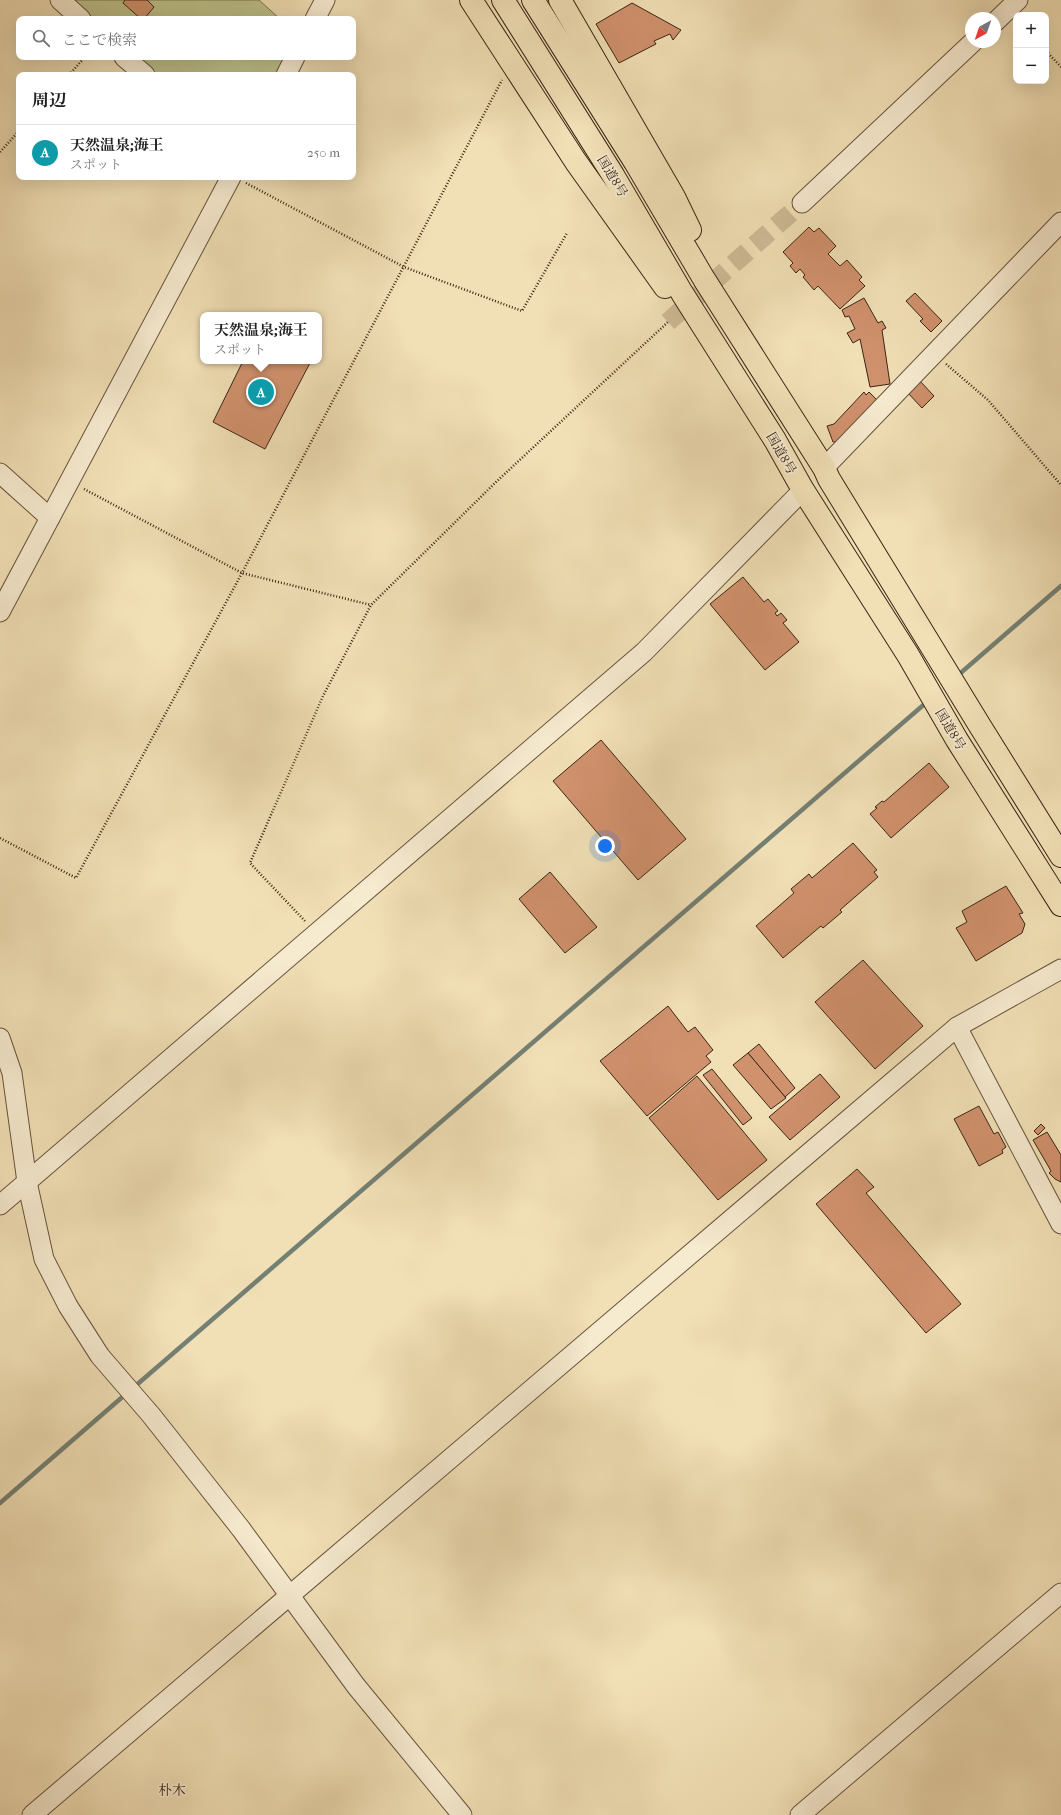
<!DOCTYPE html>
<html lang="ja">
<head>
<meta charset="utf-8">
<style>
	:root { --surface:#fff; --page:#f2f2f2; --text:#222; --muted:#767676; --line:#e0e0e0; --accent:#d93025 }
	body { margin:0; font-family:"IM FELL French Canon","Noto Serif JP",serif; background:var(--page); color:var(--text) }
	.controls { position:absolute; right:12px; top:12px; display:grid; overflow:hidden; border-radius:8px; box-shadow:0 4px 16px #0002 }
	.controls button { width:36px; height:36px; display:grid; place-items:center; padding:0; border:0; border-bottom:1px solid var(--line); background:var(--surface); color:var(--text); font:20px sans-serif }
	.compass { position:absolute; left:965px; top:12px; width:36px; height:36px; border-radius:50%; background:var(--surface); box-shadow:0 4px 16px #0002; rotate:220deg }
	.you { position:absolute; left:605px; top:846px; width:14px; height:14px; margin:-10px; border:3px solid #fff; border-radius:50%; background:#1a73e8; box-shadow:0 0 0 6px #1a73e833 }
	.badge { display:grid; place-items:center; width:26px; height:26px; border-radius:50%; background:var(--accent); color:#fff; font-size:13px; font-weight:700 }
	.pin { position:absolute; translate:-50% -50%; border:2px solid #fff; box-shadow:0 1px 4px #0006 }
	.popup { position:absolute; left:200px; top:312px; width:122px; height:52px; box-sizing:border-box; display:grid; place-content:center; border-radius:8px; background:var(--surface); filter:drop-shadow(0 1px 3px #0005); font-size:13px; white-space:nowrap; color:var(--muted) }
	.popup b { font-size:15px; color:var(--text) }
	.popup::after { content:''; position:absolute; left:50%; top:100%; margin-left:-8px; border:8px solid transparent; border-top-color:var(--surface) }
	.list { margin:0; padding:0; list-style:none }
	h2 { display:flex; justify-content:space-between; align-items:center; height:52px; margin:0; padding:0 16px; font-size:17px }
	h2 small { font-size:13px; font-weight:400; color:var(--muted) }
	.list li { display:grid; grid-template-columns:26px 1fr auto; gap:12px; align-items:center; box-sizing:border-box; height:56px; padding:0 16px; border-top:1px solid var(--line) }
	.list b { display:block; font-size:15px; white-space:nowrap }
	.list p { margin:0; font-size:13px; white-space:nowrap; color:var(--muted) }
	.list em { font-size:13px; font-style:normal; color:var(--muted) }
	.icon { flex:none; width:22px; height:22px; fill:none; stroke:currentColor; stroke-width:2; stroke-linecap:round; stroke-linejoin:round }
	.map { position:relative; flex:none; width:1061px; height:1815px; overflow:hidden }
	.search { position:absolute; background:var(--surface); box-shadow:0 4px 16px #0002; left:16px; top:16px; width:340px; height:44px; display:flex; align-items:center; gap:10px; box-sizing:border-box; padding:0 14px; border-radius:8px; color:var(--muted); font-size:15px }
	.panel { position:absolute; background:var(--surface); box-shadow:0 4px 16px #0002; left:16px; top:72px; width:340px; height:108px; border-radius:8px }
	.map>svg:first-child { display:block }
</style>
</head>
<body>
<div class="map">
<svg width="1061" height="1815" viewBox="0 0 1061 1815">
	<rect width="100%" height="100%" fill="#f1dfb5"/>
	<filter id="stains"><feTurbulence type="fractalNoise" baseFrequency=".005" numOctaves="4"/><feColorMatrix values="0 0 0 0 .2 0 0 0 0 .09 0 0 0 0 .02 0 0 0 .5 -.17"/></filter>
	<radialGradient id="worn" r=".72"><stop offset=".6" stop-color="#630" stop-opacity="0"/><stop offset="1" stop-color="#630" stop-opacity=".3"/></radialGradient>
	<g fill="#bdc18b" stroke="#7c7450">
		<polygon points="68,0 259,0 280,19 90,19"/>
		<polygon points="133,57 290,57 281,75 154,75"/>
	</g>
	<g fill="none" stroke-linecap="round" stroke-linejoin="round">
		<g stroke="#748074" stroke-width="4.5">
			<polyline points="956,677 1061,586"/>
			<polyline points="133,1388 928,701"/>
			<polyline points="0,1503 127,1393"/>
		</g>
	</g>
	<g fill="#d0916d" stroke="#3a2616">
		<polygon points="125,0 147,0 154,7 144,19 141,19 123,3"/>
		<polygon points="632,3 681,30 673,40 670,34 654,41 656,44 619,63 596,24"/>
		<polygon points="809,227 814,232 819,228 836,246 828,254 840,266 847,260 862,277 859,280 865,286 840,309 818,286 814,290 803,277 805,275 800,269 796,273 790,266 793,263 783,252"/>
		<polygon points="915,293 942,321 931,332 920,321 923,319 906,301"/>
		<polygon points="864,298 878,323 882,321 886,328 882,330 890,384 870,387 860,339 853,343 847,333 855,329 849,316 845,317 842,310"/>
		<polygon points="243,361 311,361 265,449 213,422"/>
		<polygon points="919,380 934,396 922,408 907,392"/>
		<polygon points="864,392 866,395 869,392 878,401 840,441 833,442 827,426 834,424"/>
		<polygon points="743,577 764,602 768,599 778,611 775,613 777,616 781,613 787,620 783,623 799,642 765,670 710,604"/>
		<polygon points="601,740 686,839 638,880 553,781"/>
		<polygon points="929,763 949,787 891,838 870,814 877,808 875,807 882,801 884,802"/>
		<polygon points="853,843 877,870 874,872 878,877 840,910 842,912 823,928 821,926 783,958 756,926 794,893 791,889 809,874 812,878"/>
		<polygon points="550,872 597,927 565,953 519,899"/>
		<polygon points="1006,886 1023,913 1019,914 1025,924 1022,933 976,961 956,928 967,922 962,911"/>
		<polygon points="863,960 923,1026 875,1069 815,1002"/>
		<polygon points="668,1006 688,1032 695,1027 713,1050 706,1056 711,1062 647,1116 600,1061"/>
		<polygon points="759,1044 795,1088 785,1097 748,1053"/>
		<polygon points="748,1053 786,1098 771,1109 733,1065"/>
		<polygon points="712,1069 752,1118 743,1125 703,1075"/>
		<polygon points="820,1074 840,1097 790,1140 769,1117"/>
		<polygon points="697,1076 767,1160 718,1200 649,1118"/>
		<polygon points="979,1106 994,1134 998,1132 1006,1147 1002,1150 1003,1153 979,1166 954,1119"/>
		<polygon points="1041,1124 1045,1128 1038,1135 1034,1131"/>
		<polygon points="1047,1132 1061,1155 1061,1182 1055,1179 1049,1173 1051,1171 1033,1140"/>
		<polygon points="857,1169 874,1187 866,1193 961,1304 926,1333 816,1204"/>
	</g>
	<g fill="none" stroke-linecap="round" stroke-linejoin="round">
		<polyline stroke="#ccba95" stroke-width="19" stroke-dasharray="19 10" stroke-linecap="butt" points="668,322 802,203"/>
		<defs>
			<g id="minor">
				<polyline points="60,0 81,19"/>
				<polyline points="315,19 325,0"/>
				<polyline points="995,22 1018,0"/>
				<polyline points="124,57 145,75"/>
				<polyline points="286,75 295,57"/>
				<polyline points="802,203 973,42"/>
				<polyline points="824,468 1061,222"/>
				<polyline points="0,473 50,518"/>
				<polyline points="0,612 231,177"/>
				<polyline points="957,1027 1061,1224"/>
				<polyline points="0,1038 12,1073 27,1182 44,1259 68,1306 100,1356 151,1415 241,1529 356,1686 462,1815"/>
				<polyline points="0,1205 644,652 803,490"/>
				<polyline points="32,1815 957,1027 1061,969"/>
				<polyline points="800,1815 1061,1593"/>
			</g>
			<g id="highway">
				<polyline points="471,0 576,162 665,287"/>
				<polyline points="503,0 613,175 682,293 775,440 803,490 908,655 957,740 1061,905"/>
				<polyline points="533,0 635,162 704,279 824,468 829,479 980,726 1061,856"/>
				<polyline points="560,0 674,197 690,230"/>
			</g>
		</defs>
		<use href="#minor" stroke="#68543e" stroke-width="21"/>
		<use href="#highway" stroke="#3a2616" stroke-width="24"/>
		<g stroke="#3a2616" stroke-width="2.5" stroke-dasharray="1 2" stroke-linecap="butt">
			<polyline points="1046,51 1061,67"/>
			<polyline points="69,75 85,57"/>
			<polyline points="0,152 19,131"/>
			<polyline points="246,183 404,267 522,311 567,233"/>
			<polyline points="946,364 988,400 1061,485"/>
			<polyline points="84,489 242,573 371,605"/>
			<polyline points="0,838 76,878 242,573 502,80"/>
			<polyline points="305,921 250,863 323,696 371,605 496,482 668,322"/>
		</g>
		<use href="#minor" stroke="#f6eacf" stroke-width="19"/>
		<use href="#highway" stroke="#f1dfb5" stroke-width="22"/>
	</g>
	<g text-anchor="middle" stroke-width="3.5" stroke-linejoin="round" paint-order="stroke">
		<g font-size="13" fill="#3a2616" stroke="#f6eacf">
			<text transform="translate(613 176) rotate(59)" y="5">国道8号</text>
			<text transform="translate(782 453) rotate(60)" y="5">国道8号</text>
			<text transform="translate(951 729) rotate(59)" y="5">国道8号</text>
		</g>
		<g font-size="14" fill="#3a2616" stroke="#f6eacf">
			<text x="172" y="1795">朴木</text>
		</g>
	</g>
	<rect width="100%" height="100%" filter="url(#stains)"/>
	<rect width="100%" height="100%" fill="url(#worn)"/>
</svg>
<div class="controls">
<button>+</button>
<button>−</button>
</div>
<svg class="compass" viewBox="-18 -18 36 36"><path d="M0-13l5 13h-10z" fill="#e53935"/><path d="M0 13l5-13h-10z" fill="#767676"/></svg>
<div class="you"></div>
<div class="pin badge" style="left:261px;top:392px;background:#0f9aa8">A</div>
<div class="popup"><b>天然温泉;海王</b>スポット</div>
<div class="search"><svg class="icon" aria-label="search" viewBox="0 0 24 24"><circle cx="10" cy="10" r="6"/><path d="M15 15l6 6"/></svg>ここで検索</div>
<section class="panel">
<h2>周辺<small></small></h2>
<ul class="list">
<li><span class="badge" style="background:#0f9aa8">A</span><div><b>天然温泉;海王</b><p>スポット</p></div><em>250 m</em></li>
</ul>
</section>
</div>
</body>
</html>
